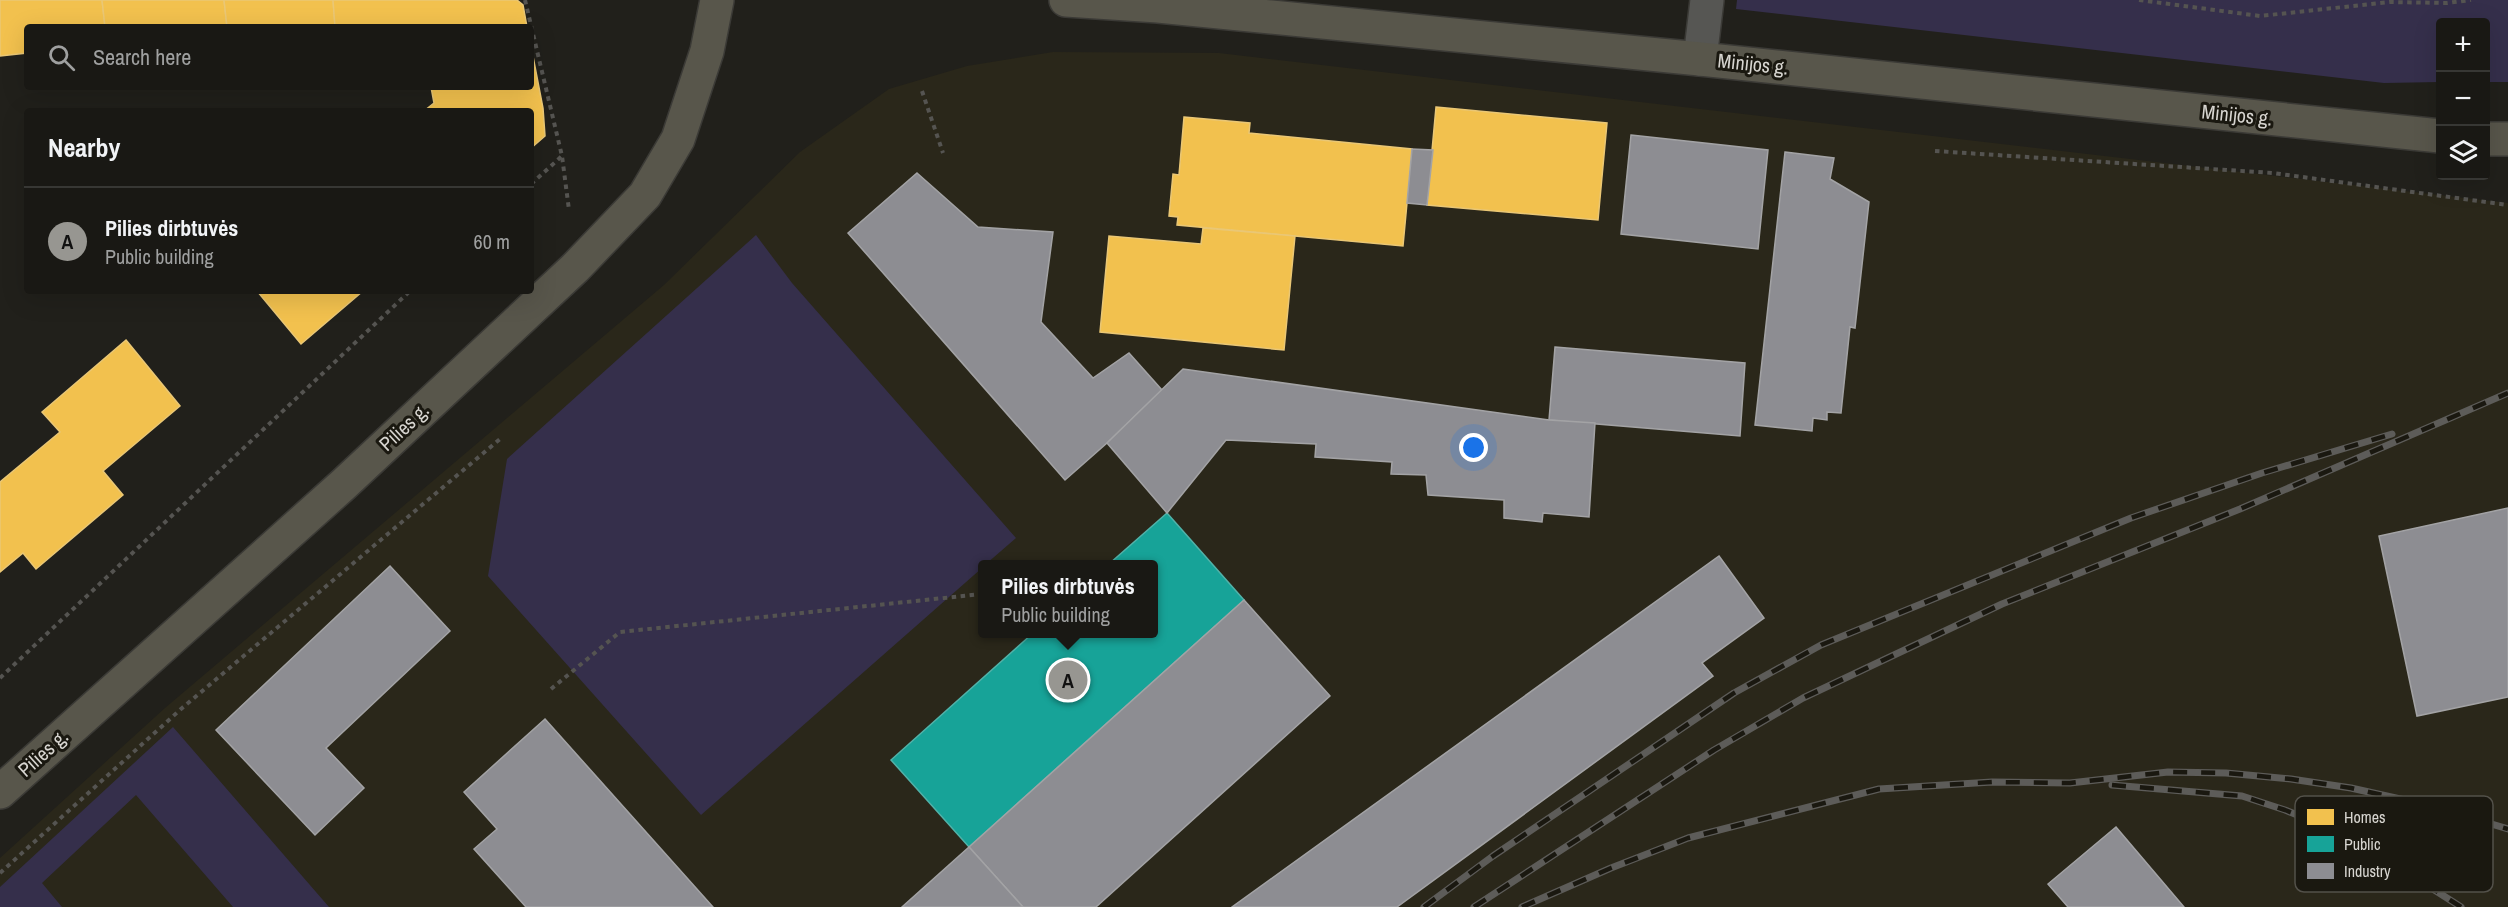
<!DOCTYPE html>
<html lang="en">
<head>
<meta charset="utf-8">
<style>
	:root { --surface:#191814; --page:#262522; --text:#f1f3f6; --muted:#9fa0a0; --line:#373734; --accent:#979691 }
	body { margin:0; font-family:"Archivo Narrow",sans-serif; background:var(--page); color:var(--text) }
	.controls { position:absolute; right:18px; top:18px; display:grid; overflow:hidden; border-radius:6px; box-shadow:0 6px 24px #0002 }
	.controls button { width:54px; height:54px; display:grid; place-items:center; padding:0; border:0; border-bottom:2px solid var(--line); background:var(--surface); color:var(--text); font:30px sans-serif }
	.you { position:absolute; left:1474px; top:448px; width:21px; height:21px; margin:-15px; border:4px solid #fff; border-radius:50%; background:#1a73e8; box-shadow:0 0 0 9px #1a73e833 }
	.badge { display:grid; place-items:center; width:39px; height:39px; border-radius:50%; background:var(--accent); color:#111; font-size:20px; font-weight:700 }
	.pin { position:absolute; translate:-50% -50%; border:3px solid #fff; box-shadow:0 2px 6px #0006 }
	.popup { position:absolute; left:978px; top:560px; width:180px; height:78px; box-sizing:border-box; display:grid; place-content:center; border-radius:6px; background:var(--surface); filter:drop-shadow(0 2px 4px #0005); font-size:20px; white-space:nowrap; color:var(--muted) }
	.popup b { font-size:22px; color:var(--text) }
	.popup::after { content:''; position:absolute; left:50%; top:100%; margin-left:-12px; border:12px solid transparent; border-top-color:var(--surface) }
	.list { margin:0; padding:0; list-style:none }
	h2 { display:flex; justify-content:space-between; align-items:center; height:78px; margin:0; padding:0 24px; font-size:26px }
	h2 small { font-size:20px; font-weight:400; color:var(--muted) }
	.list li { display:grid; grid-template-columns:39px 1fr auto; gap:18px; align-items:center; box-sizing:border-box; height:108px; padding:0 24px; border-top:2px solid var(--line) }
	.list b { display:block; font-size:22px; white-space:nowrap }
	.list p { margin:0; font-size:20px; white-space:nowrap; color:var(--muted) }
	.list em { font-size:20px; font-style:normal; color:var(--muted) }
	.icon { flex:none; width:33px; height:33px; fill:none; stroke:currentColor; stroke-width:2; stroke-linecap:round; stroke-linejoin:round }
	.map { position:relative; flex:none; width:2508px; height:907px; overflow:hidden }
	.search { position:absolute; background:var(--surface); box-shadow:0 6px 24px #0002; left:24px; top:24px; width:510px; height:66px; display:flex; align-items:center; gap:15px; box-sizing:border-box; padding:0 21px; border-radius:6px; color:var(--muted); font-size:22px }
	.panel { position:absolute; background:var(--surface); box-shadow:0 6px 24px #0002; left:24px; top:108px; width:510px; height:186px; border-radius:6px }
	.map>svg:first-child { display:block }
</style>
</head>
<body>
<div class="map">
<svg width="2508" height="907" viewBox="0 0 2508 907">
	<rect width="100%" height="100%" fill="#21201b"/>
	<path fill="#2a271a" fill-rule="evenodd" d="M 1053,52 L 1219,53 L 2508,203 L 2508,907 L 0,907 L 0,858 L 165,708 L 664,285 L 800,152 L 889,89 L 967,66 ZM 982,564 L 1154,564 L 1154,634 L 982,634 Z"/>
	<g fill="#352f4b">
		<polygon points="1737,0 2508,0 2508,82 2486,82 2486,22 2440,22 2440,82 2384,83 1736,9"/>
		<polygon points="756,235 792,283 1016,538 986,564 982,564 982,568 701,815 488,576 507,459"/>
		<polygon points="173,727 329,907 233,907 136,795 42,883 62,907 0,907 0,887"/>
	</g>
	<g fill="#f2c14e" stroke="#eac775" stroke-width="1.5">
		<polygon points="0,0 102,0 105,27 27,27 27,53 0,56"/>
		<polygon points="102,0 224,0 227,27 105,27"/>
		<polygon points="224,0 333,0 335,26 227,27"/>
		<polygon points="333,0 517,0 523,5 527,27 335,27"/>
		<polygon points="531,46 543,108 545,136 531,148 531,111 424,111 434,103 431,87 531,87"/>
		<polygon points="1436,107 1607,123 1598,220 1427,205"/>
		<polygon points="1184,117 1250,123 1249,133 1412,149 1403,246 1177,225 1178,217 1169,216 1173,174 1179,175"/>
		<polygon points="1203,228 1295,236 1284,350 1100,332 1109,236 1201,244"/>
		<polygon points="257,291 363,291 301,344"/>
		<polygon points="126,340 180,406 103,471 123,495 36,569 23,553 0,572 0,482 60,432 42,412"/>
	</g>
	<polygon fill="#17a398" stroke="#51b2a9" stroke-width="1.5" points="1167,513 1244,600 969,847 891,760 1032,634 1154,634 1154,564 1109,564"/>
	<g fill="#8d8d92" stroke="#a3a3a5" stroke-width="1.5">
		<polygon points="1631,135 1768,150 1758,249 1621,234"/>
		<polygon points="1412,149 1433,150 1427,205 1407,203"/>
		<polygon points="1785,152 1834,158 1830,179 1869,202 1855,328 1850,327 1841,413 1827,412 1827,420 1813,418 1812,431 1755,425"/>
		<polygon points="917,173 978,227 1053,232 1041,322 1093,378 1129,353 1162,390 1107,443 1065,480 848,233"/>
		<polygon points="1555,347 1745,363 1740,436 1549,420"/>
		<polygon points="1183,369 1549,420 1595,423 1589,517 1543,513 1542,522 1504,518 1504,500 1428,495 1426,475 1391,474 1392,462 1315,457 1316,444 1226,440 1167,513 1107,443"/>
		<polygon points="2508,508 2508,697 2417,716 2379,536"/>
		<polygon points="1719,556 1764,618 1702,663 1713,676 1397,907 1232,907"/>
		<polygon points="390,566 450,631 326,748 364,788 315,835 216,730"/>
		<polygon points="1244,600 1330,696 1096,907 1023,907 969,847"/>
		<polygon points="545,719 713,907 526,907 474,849 497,829 464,792"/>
		<polygon points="2116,827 2184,907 2068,907 2048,884"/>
		<polygon points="969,847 1023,907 902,907"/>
	</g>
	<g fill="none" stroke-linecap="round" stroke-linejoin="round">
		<defs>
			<polyline id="minor" points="1700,59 1707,0"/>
			<g id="primary">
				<polyline points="1066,0 1158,6 1700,59 2440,136"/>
				<polyline points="2486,139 2508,139"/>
				<polyline points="0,792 344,484 575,268 645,195 678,139 707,51 717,0"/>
			</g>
		</defs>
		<use href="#minor" stroke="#3b3a36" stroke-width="36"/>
		<use href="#primary" stroke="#3b3a36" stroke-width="36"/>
		<g stroke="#555451" stroke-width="4" stroke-dasharray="4.5 4.5" stroke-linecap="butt">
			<polyline points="525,0 562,156 569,210"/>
			<polyline points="2139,0 2260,16 2390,2 2447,3 2471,0"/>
			<polyline points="922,91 943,153"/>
			<polyline points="1935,151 2273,173 2508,205"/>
			<polyline points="531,184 562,156"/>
			<polyline points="0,678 410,291"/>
			<polyline points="551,689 620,632 982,594"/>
			<polyline points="0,873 181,709 500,439"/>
		</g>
		<use href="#minor" stroke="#565653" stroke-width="33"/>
		<use href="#primary" stroke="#58564b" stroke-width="33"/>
		<defs>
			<g id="rail">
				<polyline points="2112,785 2242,796 2285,810 2350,836 2461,907"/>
				<polyline points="1424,907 1493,856 1734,693 1821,645 2131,518 2262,473 2392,434"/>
				<polyline points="1474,907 1714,750 1803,698 2002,604 2240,509 2508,393"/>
				<polyline points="1522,907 1611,868 1688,838 1879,789 1992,782 2070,783 2168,772 2226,773 2291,779 2351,788 2427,805 2508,829"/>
			</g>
		</defs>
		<use href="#rail" stroke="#5d5c59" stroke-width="7"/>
		<use href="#rail" stroke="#1a1810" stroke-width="4.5" stroke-dasharray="14" stroke-linecap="butt"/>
	</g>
	<g text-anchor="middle" stroke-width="6" stroke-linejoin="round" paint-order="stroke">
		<g font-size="20" fill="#d7d5d0" stroke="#1a1810">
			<text transform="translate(1753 64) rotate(6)" y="7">Minijos g.</text>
			<text transform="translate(2237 115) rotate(6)" y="7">Minijos g.</text>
			<text transform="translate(404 427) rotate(-43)" y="7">Pilies g.</text>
			<text transform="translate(43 753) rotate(-42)" y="7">Pilies g.</text>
		</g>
	</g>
	<rect x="2295" y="796" width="198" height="96" rx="9" fill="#1a1810" stroke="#53514a" stroke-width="1.5"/>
	<rect x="2307" y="809" width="27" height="16" fill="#f2c14e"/>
	<rect x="2307" y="836" width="27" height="16" fill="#17a398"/>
	<rect x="2307" y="863" width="27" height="16" fill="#8d8d92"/>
	<g font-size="16" fill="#d7d5d0">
		<text x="2344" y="823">Homes</text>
		<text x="2344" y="850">Public</text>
		<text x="2344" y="877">Industry</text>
	</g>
</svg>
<div class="controls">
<button>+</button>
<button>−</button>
<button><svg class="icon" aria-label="layers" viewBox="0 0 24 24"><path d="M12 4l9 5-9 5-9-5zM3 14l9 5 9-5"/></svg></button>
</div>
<div class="you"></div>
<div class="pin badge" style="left:1068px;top:680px">A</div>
<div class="popup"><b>Pilies dirbtuvės</b>Public building</div>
<div class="search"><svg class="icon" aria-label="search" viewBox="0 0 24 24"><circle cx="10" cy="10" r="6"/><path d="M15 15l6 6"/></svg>Search here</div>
<section class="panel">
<h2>Nearby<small></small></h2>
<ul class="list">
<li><span class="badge">A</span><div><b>Pilies dirbtuvės</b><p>Public building</p></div><em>60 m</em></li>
</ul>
</section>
</div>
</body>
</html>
